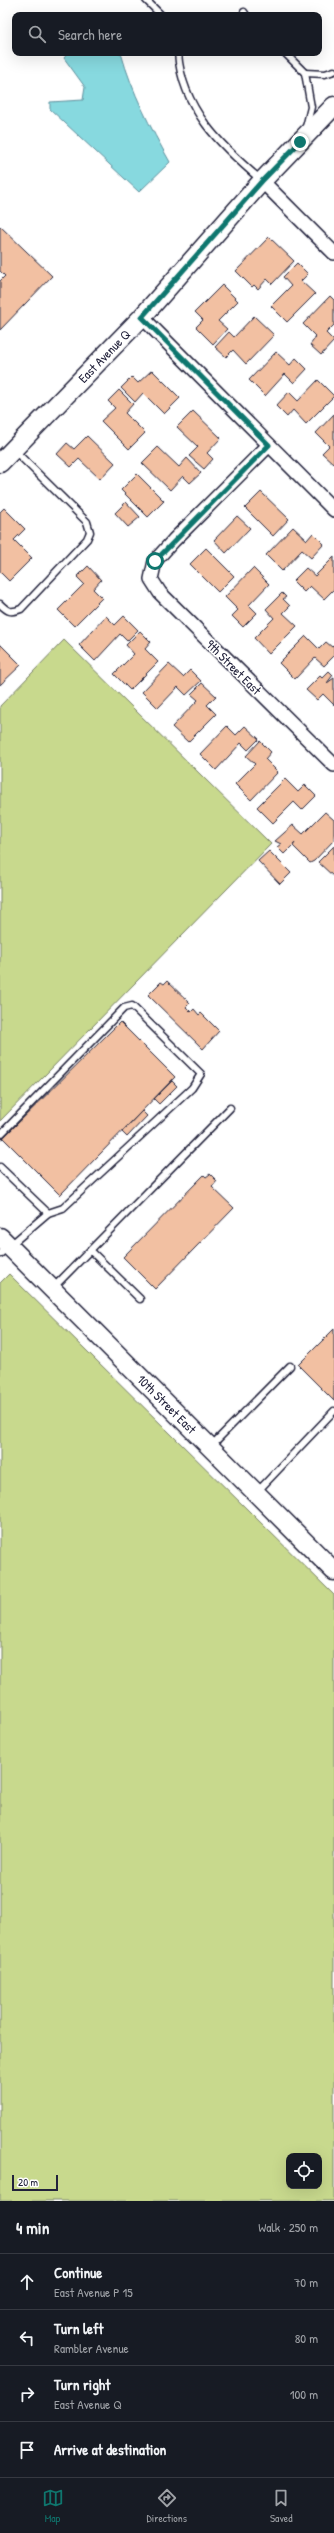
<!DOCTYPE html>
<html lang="en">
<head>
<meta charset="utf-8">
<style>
	:root { --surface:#171b24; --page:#20242c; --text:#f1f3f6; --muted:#9ea1a6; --line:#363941; --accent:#0f766e }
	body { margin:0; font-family:"Patrick Hand",sans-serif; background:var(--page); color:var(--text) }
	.controls { position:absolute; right:12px; bottom:12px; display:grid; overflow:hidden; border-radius:8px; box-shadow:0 4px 16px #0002 }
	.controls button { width:36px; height:36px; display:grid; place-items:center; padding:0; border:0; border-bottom:1px solid var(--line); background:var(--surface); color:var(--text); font:20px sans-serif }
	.scale { position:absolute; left:12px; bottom:10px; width:46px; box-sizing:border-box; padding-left:4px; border:2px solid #22223b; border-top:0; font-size:11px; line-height:14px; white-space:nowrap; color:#22223b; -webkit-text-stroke:3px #fff; paint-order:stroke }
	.stop { position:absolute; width:12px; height:12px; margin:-9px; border:3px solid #0f766e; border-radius:50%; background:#fff }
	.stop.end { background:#0f766e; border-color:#fff; box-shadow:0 1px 4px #0008 }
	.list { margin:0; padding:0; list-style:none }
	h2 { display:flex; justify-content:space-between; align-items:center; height:52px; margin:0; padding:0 16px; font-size:17px }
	h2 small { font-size:13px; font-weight:400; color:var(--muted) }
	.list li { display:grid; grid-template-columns:26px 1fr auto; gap:12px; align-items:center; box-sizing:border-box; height:56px; padding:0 16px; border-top:1px solid var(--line) }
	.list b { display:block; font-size:15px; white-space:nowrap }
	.list p { margin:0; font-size:13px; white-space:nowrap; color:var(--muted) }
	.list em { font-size:13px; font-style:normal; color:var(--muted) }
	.icon { flex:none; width:22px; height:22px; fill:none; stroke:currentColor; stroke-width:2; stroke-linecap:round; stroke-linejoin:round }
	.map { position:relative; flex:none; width:334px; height:2201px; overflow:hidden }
	.search { position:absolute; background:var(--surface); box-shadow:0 4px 16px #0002; left:12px; right:12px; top:12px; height:44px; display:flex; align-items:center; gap:10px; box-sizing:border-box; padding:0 14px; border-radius:8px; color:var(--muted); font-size:15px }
	.sheet { height:276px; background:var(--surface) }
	nav { display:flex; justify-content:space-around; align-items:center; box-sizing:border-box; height:56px; border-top:1px solid var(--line); background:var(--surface); font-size:11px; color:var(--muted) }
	nav a { display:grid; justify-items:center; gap:2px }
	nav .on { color:var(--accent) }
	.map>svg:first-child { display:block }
</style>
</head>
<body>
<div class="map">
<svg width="334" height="2201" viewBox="0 0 334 2201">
	<rect width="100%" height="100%" fill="#fff"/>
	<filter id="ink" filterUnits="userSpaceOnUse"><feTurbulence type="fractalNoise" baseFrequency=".025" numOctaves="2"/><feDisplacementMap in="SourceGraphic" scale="8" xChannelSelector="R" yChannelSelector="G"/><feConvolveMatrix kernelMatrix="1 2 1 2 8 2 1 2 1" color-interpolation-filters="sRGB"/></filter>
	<g filter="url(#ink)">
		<g fill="#c8d98d" stroke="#757e64" fill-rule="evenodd">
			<polygon points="64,640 271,844 0,1121 0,706"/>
			<path d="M 9,1274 L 334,1595 L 334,2201 L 0,2201 L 0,1283 ZM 289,2156 L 319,2156 L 319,2186 L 289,2186 Z"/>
		</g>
		<path fill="#87d9df" stroke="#5f909d" d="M 68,53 L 121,53 C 132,92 150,127 170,162 L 139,192 L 50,109 L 50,102 L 83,100 L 85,87 L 64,58 Z"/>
		<g fill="#f2c0a2" stroke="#22223b">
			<polygon points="0,226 52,276 0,330 0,281 5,276 0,271"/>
			<polygon points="269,237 294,261 272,284 267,279 258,289 254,285 252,287 236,271"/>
			<polygon points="297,263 308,274 301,281 315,294 287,322 271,306 291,286 283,277"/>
			<polygon points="222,285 238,301 218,321 227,329 213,344 196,327 203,320 195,312"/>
			<polygon points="330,296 334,300 334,325 326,333 334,341 321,355 310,345 316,337 303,324"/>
			<polygon points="254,316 274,335 246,364 233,350 226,357 215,347 229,332 234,337"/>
			<polygon points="276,352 290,365 296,358 307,369 294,383 285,374 265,396 249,380"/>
			<polygon points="152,370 180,398 164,414 143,393 135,402 121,388 132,377 138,383"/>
			<polygon points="318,380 334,396 306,424 293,410 287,417 276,406 289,392 298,401"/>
			<polygon points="119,390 133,404 125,413 145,433 129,449 101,421 115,408 108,401"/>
			<polygon points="193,411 221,438 207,453 213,459 204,469 189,456 198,447 177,427"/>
			<polygon points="334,414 334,464 322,453 329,446 316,433"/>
			<polygon points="87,436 115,463 100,479 79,459 71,467 57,454 67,443 74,449"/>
			<polygon points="158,447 179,467 187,458 201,473 190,483 183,476 170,490 142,463"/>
			<polygon points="137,474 164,501 148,517 121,490"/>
			<polygon points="261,492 289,519 273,536 245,508"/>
			<polygon points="126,502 140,517 128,527 115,513"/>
			<polygon points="4,508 25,529 14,540 32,558 9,581 0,572 0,512"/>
			<polygon points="237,516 250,528 226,553 214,540"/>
			<polygon points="293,527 307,540 313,533 324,544 311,558 302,550 282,571 266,555"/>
			<polygon points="206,548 234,576 218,592 190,564"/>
			<polygon points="334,557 334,589 324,599 310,586 304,592 293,581 306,568 315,576"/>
			<polygon points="88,566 101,580 93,589 102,598 74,626 58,610 84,584 77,577"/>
			<polygon points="253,568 269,584 249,605 257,613 243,627 232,616 238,610 225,597"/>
			<polygon points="282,593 286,597 283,599 290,606 283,613 297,626 269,654 254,638 274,618 266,609"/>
			<polygon points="106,616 115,625 124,616 138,630 127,641 120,634 95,661 79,645"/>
			<polygon points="140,631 151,642 145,649 158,662 130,690 114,674 134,654 126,645"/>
			<polygon points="306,636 319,649 326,642 332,647 334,645 334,656 324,666 315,658 295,679 279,663"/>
			<polygon points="0,644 21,665 0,685"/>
			<polygon points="169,664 183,677 190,670 201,681 186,695 178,687 158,708 142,692"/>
			<polygon points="329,671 333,675 327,683 334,678 334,705 323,694 317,700 306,690 320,676 322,678"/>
			<polygon points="202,683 216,696 207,705 216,714 188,742 172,727 198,700 191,694"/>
			<polygon points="227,726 236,735 245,726 259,739 248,750 241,743 216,770 200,754"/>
			<polygon points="260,741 271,752 265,759 278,772 251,800 235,784 255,764 246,756"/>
			<polygon points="285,779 298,792 305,785 316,796 302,810 294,802 273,823 257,807"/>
			<polygon points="325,812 334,820 334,840 314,861 310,863 293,846 295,843 284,854 277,847 281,844 275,841 293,825 303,834"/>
			<polygon points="334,846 334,877 318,862"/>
			<polygon points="269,851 291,873 280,884 258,861"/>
			<polygon points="167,981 190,1003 186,1007 191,1012 194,1009 199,1015 201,1013 219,1031 203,1049 148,995 161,982 164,984"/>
			<polygon points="120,1022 175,1077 60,1195 3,1138"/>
			<polygon points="172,1081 177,1086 159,1104 154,1099"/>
			<polygon points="142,1111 147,1116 127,1137 122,1132"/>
			<polygon points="210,1174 217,1181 212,1187 234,1208 155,1289 123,1257 204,1175 206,1177"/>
			<polygon points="334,1329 334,1401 298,1365"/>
		</g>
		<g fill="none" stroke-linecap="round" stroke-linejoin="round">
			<defs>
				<g id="service">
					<polyline points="146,0 161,15"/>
					<polyline points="244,12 246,15"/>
					<path d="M 178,53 C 182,109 221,146 261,180"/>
					<polyline points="285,53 305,73 311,107 306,127"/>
					<polyline points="305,73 325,74 334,71"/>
					<path d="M 0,604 C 8,612 11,613 21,609 L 87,539 L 90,532 L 87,522 L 14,450"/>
					<polyline points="0,1135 124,1008 132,1006 201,1074 192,1088 63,1208 48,1213 0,1254"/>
					<polyline points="0,1167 48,1213"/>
					<polyline points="91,1251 140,1299"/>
					<polyline points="53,1288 230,1108"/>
					<polyline points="211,1446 290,1366"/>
					<polyline points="257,1492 334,1411"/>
				</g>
				<g id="minor">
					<polyline points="262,181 334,253"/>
					<polyline points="142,317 334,510"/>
					<polyline points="269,445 174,540 155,561 151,579 160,593 334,765"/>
				</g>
				<g id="secondary">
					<polyline points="0,463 142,317 262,181 334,106"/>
					<polyline points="0,1237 334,1571"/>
				</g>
			</defs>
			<use href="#service" stroke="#22223b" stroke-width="9"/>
			<use href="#minor" stroke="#22223b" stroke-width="16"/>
			<use href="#secondary" stroke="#22223b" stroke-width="21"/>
			<use href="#service" stroke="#fff" stroke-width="6"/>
			<use href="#minor" stroke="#fff" stroke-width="13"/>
			<use href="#secondary" stroke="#fff" stroke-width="18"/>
		</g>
	</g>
	<g fill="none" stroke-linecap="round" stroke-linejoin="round" filter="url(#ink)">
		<polyline stroke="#0f766e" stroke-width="5" points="155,561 269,445 142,317 262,181 300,142"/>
	</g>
	<g text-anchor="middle" stroke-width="3" stroke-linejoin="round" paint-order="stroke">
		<g font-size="13" fill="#22223b" stroke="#fff">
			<text transform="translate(104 356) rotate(-46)" y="5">East Avenue Q</text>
			<text transform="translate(234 667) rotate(45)" y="5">9th Street East</text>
			<text transform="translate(167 1404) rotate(45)" y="5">10th Street East</text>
		</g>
	</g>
</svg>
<div class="controls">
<button><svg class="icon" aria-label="locate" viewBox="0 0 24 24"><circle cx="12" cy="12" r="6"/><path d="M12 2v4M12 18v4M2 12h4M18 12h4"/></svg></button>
</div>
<div class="scale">20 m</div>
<div class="stop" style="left:155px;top:561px"></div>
<div class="stop end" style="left:300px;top:142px"></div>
<div class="search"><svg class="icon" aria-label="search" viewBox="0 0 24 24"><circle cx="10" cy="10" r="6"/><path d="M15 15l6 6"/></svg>Search here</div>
</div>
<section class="sheet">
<h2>4 min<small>Walk · 250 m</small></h2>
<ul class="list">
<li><svg class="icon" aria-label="ahead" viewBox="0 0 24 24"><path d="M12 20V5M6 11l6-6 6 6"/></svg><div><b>Continue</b><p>East Avenue P 15</p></div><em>70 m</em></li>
<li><svg class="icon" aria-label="left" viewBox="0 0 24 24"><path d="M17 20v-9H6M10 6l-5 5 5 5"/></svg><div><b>Turn left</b><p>Rambler Avenue</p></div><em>80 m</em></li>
<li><svg class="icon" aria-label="right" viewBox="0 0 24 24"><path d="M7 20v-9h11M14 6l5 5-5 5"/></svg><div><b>Turn right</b><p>East Avenue Q</p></div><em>100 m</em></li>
<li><svg class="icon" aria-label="arrive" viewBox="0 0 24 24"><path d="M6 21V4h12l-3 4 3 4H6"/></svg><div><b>Arrive at destination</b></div></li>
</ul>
</section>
<nav>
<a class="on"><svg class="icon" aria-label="map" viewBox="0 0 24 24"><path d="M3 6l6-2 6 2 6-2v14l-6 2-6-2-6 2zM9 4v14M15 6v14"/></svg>Map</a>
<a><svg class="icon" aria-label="directions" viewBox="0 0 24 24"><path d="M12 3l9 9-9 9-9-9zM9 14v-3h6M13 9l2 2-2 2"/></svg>Directions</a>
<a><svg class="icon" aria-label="saved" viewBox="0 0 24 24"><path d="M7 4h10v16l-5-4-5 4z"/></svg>Saved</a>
</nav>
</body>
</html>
